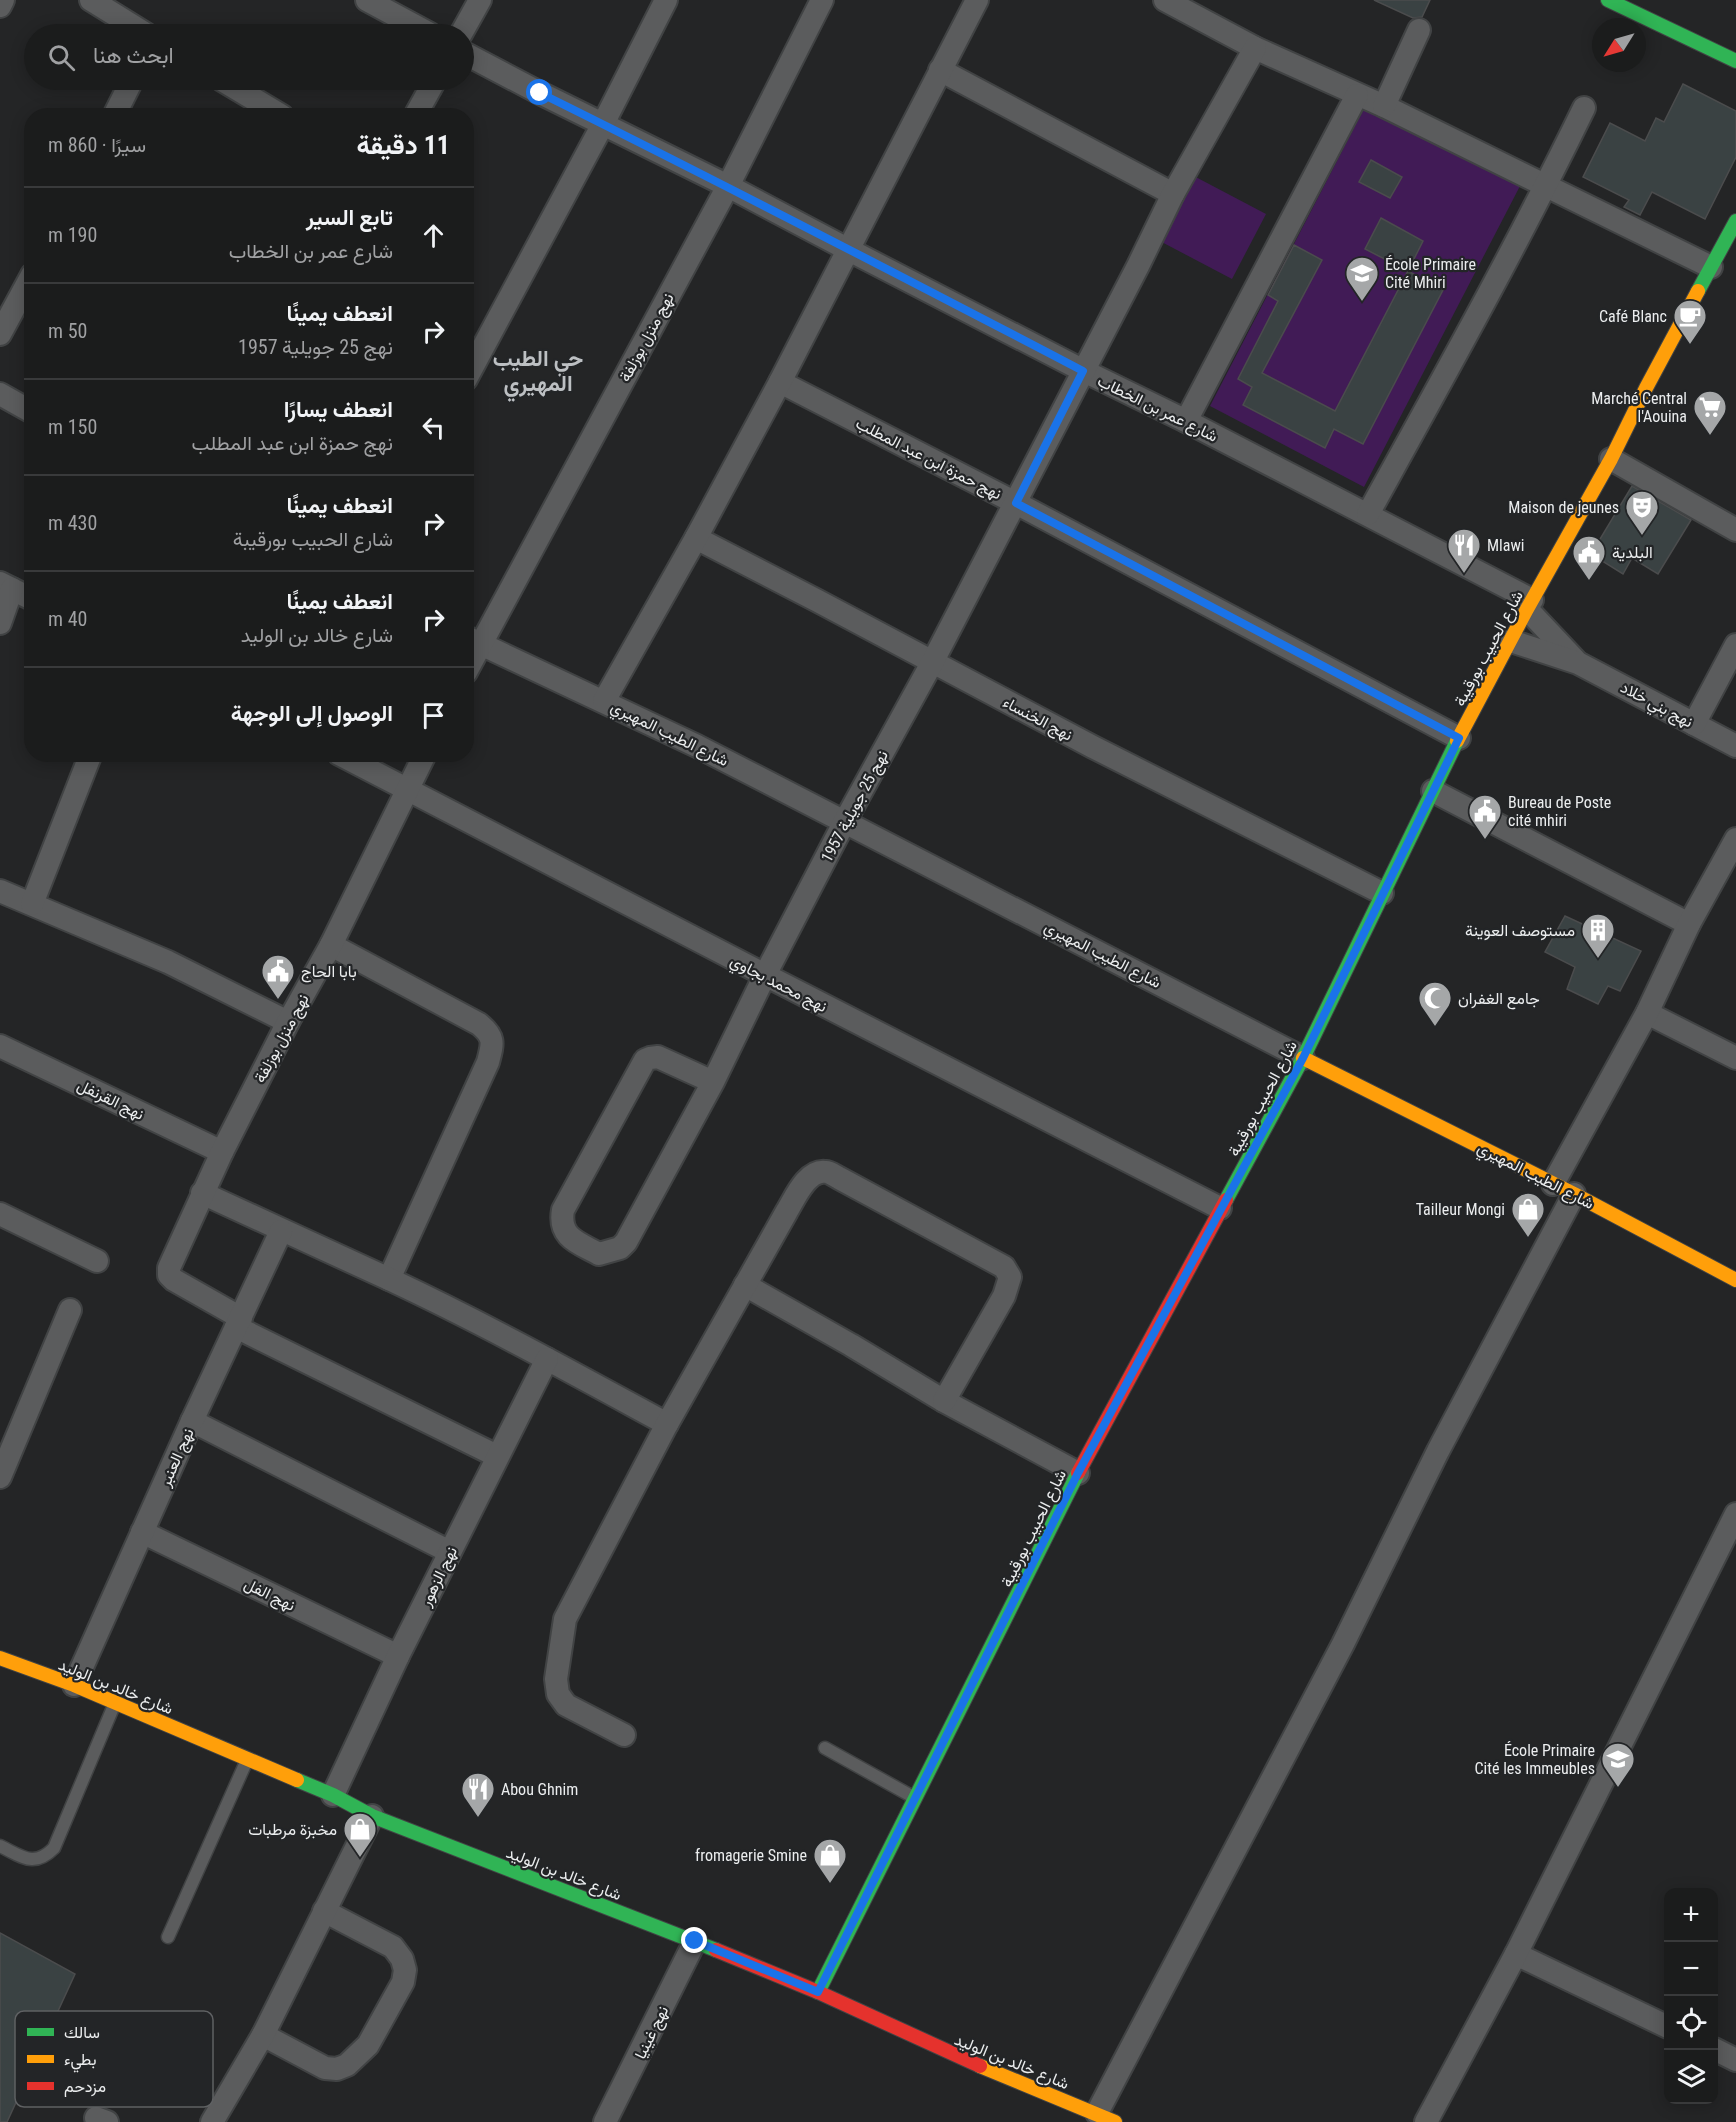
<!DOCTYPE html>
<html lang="ar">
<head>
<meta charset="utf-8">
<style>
	:root { --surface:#1b1c1c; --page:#242525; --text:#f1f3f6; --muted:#a0a1a3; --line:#393a3b }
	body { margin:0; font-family:"Roboto Condensed",Vazirmatn,sans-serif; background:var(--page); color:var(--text); direction:rtl }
	.controls { position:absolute; right:18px; bottom:18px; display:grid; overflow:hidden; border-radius:12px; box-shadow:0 3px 15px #0003 }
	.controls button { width:54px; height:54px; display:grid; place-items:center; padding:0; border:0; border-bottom:2px solid var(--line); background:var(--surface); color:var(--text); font:30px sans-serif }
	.compass { position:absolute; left:1592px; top:18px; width:54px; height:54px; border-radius:50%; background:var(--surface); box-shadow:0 3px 15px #0003; rotate:233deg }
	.stop { position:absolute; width:18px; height:18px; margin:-14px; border:4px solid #1a73e8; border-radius:50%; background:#fff }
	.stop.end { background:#1a73e8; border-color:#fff; box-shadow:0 2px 6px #0008 }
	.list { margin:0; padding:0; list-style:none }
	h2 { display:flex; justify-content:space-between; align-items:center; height:78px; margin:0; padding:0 24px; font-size:26px }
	h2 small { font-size:20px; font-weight:400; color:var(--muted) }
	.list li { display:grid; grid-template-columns:39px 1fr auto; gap:18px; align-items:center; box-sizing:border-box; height:96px; padding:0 24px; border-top:2px solid var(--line) }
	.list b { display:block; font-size:22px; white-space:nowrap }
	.list p { margin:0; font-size:20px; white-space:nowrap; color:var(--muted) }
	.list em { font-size:20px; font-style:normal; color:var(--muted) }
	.icon { flex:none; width:33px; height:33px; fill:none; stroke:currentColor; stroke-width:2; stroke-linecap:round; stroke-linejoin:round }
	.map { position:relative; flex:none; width:1736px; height:2122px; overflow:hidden; direction:ltr }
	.search { position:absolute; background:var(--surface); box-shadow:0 3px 15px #0003; left:24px; top:24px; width:450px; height:66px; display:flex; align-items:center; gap:15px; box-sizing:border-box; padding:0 21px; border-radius:33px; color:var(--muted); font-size:22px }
	.panel { position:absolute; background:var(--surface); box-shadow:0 3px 15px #0003; left:24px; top:108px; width:450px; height:654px; border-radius:24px; direction:rtl }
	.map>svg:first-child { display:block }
</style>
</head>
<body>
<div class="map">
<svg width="1736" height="2122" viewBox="0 0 1736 2122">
	<rect width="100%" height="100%" fill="#242526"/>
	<g fill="#411b56">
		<polygon points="1366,105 1520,186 1364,487 1210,406"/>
		<polygon points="1190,174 1266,214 1232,279 1156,239"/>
	</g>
	<g fill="#3a4243" stroke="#4b4c4d" stroke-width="1.5">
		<polygon points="1374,0 1430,0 1422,17 1413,18"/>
		<polygon points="1683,84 1736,111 1736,157 1705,219 1652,192 1640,215 1624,207 1629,200 1583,177 1610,123 1645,141 1656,118 1664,122"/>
		<polygon points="1371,160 1402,177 1390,198 1359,182"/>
		<polygon points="1381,218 1423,241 1408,271 1365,249"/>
		<polygon points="1294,245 1322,260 1262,373 1335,411 1408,271 1443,290 1363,444 1334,429 1325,448 1243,405 1252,387 1238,379 1278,301 1268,295"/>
		<polygon points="1632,486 1691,520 1658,574 1632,558 1623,574 1591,554"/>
		<polygon points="1565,916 1641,951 1620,991 1608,986 1598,1004 1567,989 1575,967 1545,952"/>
		<polygon points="0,1933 75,1974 7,2122 0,2122"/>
	</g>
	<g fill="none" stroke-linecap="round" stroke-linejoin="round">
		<defs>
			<g id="lane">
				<polyline points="825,1748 915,1798"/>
				<path d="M 0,1846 C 23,1857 34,1868 54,1848 L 115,1703"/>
				<polyline points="168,1937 247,1760"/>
			</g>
			<g id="street">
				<polyline points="91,0 146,34"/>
				<polyline points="367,0 430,34"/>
				<polyline points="1165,0 1255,48 1384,106 1711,267"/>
				<polyline points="0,6 3,0"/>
				<polyline points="461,34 480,0"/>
				<polyline points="464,53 540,93 728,186 849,250 1084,371 1186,421 1532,600"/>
				<polyline points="940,70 1173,194"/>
				<polyline points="222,80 282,116"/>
				<polyline points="1384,106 1419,30"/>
				<polyline points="114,116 132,80"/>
				<polyline points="415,116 435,80"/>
				<polyline points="0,334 32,275"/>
				<polyline points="466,379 603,124 666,0"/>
				<polyline points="780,382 1016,503 1459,738"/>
				<polyline points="0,394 32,412"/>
				<polyline points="1186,421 1357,95"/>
				<polyline points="1611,459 1736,530"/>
				<path d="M 1368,514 C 1442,380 1517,246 1584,108"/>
				<polyline points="696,538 816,600 1093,747 1382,893"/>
				<polyline points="0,583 32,599"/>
				<polyline points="1527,609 1575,660"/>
				<polyline points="0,623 12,589"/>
				<polyline points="466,637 697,746 1303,1058"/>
				<polyline points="1511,641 1578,663 1736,746"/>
				<polyline points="466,672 728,186 822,0"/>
				<polyline points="604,701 696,538 780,382 977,0"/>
				<polyline points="1694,724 1736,645"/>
				<polyline points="339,754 765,975 1220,1208"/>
				<polyline points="1433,791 1689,924"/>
				<polyline points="0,891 168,962 288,1022"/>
				<polyline points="32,904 90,756"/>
				<path d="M 331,945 L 479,1024 C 495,1037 493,1043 488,1062 L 389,1279"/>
				<polyline points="1647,1013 1736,1058"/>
				<polyline points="0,1046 222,1152"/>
				<path d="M 713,1082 L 658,1057 L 650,1058 L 645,1060 L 563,1210 C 558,1238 579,1243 599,1254 L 620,1248 L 626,1242 L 713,1082 L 765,975 L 845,821 L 933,661 L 1138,266 L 1173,194 L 1255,48"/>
				<polyline points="1553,1184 1647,1013 1689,924 1736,839"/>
				<path d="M 202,1193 C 264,1222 327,1250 389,1279 C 483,1323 575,1374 667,1424"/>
				<polyline points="0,1214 97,1261"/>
				<polyline points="745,1285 851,1345 944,1401 1078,1473"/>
				<polyline points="241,1318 174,1280 169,1275 169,1268 222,1152 288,1022 331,945 425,754"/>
				<polyline points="236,1327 497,1456"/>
				<polyline points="192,1421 450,1552"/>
				<polyline points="0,1477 70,1310"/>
				<polyline points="142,1532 398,1656"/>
				<polyline points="74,1685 192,1421 281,1231"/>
				<path d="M 624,1735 L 566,1705 L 558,1694 L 556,1679 L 565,1619 L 667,1424 L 787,1211 C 795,1198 807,1169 826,1172 C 830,1172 835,1176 839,1178 L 1004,1267 L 1010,1277 L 1004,1296 L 944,1401"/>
				<polyline points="333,1795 398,1656 547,1359"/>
				<polyline points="1516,1954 1668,2027"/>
				<polyline points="263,2035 325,2068 337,2069 347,2065 368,2045 403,1982 405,1970 402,1959 393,1947 324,1911"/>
				<polyline points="1714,2049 1736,2060"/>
				<polyline points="1097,2113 1343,1644 1438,1451 1574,1194"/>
				<polyline points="96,2118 107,2122"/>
				<polyline points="212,2122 263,2035 372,1816"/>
				<polyline points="605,2122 695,1941"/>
				<polyline points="1426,2122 1516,1954 1736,1514"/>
			</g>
			<g id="fast">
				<polyline points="1608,0 1736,61"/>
				<polyline points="1698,291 1736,221"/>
				<polyline points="1226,1200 1303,1058 1457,741"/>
				<polyline points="297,1780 333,1795 372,1816 716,1950"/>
				<polyline points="818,1992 1078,1473"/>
			</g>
			<g id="slow">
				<polyline points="1457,741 1527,609 1611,459 1646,388 1698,291"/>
				<polyline points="1303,1058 1574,1194 1736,1280"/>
				<polyline points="0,1658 74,1685 297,1780"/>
				<polyline points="980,2066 1115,2122"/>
			</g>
			<g id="jam">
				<polyline points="1078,1473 1226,1200"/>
				<polyline points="716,1950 818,1992 980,2066"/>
			</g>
		</defs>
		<use href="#lane" stroke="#414344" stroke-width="15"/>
		<use href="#street" stroke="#414344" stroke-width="26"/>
		<use href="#fast" stroke="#414344" stroke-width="16"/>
		<use href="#slow" stroke="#414344" stroke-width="16"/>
		<use href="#jam" stroke="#414344" stroke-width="16"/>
		<use href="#lane" stroke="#5b5c5d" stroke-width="12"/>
		<use href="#street" stroke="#5b5c5d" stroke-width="22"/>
		<use href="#fast" stroke="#30b455" stroke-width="14"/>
		<use href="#slow" stroke="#ff9f0a" stroke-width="14"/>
		<use href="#jam" stroke="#e5322d" stroke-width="14"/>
	</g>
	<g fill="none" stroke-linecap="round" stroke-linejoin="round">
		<path stroke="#1a73e8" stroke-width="8" d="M 540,93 C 722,183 903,277 1083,371 L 1016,503 L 1459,738 L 1303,1058 L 1078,1473 L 818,1992 L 695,1941"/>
	</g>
	<defs>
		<symbol id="school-pin" viewBox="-11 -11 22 30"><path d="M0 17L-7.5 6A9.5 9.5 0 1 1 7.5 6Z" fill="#a5a7a8" stroke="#232527"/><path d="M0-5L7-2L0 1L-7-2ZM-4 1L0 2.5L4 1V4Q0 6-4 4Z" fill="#fff"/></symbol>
		<symbol id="cafe-pin" viewBox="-11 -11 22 30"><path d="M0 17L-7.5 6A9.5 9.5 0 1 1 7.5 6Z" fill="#a5a7a8" stroke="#232527"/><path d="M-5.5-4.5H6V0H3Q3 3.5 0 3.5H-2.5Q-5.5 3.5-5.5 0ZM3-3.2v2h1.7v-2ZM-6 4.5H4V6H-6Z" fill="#fff"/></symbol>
		<symbol id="supermarket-pin" viewBox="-11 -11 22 30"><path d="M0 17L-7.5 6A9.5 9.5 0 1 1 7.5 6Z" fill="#a5a7a8" stroke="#232527"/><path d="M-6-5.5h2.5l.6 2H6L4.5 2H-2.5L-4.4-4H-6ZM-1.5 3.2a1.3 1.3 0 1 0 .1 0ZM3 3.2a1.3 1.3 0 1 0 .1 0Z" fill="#fff"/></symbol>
		<symbol id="theatre-pin" viewBox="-11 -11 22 30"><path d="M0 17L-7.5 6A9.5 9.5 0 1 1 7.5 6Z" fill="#a5a7a8" stroke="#232527"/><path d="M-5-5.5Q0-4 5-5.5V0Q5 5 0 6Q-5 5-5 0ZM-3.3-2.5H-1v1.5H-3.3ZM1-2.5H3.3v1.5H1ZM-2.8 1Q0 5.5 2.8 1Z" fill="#fff"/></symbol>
		<symbol id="restaurant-pin" viewBox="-11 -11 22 30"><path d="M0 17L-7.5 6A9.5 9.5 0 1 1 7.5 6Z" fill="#a5a7a8" stroke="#232527"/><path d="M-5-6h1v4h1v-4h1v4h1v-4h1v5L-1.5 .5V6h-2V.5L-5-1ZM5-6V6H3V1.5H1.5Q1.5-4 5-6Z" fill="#fff"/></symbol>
		<symbol id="civic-pin" viewBox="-11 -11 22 30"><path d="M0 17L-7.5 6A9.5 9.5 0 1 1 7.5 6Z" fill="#a5a7a8" stroke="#232527"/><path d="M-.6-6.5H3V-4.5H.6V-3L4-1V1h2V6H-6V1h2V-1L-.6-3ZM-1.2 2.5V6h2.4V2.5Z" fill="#fff"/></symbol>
		<symbol id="building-pin" viewBox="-11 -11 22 30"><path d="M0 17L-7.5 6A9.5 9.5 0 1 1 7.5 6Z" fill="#a5a7a8" stroke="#232527"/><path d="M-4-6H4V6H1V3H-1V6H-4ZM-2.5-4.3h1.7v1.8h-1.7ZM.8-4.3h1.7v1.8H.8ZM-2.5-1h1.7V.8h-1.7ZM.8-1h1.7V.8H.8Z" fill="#fff"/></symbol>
		<symbol id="mosque-pin" viewBox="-11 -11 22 30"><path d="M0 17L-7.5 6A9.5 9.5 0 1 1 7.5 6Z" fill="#a5a7a8" stroke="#232527"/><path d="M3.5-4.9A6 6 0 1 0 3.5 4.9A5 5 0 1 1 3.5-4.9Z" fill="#fff"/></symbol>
		<symbol id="shop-pin" viewBox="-11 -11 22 30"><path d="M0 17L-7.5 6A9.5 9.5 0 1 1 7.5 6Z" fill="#a5a7a8" stroke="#232527"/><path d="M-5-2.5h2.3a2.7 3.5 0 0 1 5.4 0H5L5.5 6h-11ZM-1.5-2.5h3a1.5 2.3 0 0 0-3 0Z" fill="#fff"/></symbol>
	</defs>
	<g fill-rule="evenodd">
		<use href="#school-pin" x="1343" y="254" width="38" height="52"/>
		<use href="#cafe-pin" x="1671" y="297" width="38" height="52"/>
		<use href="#supermarket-pin" x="1691" y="388" width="38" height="52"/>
		<use href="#theatre-pin" x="1623" y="488" width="38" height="52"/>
		<use href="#restaurant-pin" x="1445" y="526" width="38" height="52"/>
		<use href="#civic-pin" x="1570" y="533" width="38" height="52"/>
		<use href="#civic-pin" x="1466" y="792" width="38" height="52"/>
		<use href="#building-pin" x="1579" y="911" width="38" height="52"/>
		<use href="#civic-pin" x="259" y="952" width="38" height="52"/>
		<use href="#mosque-pin" x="1416" y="979" width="38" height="52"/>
		<use href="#shop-pin" x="1509" y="1190" width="38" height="52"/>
		<use href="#school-pin" x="1599" y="1740" width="38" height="52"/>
		<use href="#restaurant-pin" x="459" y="1770" width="38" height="52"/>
		<use href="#shop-pin" x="341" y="1810" width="38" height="52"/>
		<use href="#shop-pin" x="811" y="1836" width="38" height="52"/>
	</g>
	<g text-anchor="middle" stroke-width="4.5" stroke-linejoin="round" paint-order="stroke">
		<g font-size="16" fill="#ebedee" stroke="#232527" text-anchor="end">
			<text x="1385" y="270" text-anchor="start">École Primaire<tspan x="1385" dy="18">Cité Mhiri</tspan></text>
			<text x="1667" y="322">Café Blanc</text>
			<text x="1687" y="404">Marché Central<tspan x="1687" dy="18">l'Aouina</tspan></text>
			<text x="1619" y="513">Maison de jeunes</text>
			<text x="1487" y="551" text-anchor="start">Mlawi</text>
			<text x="1612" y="558" text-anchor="start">البلدية</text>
			<text x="1508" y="808" text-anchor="start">Bureau de Poste<tspan x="1508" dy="18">cité mhiri</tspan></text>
			<text x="1575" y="936">مستوصف العوينة</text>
			<text x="301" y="977" text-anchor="start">بابا الحاج</text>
			<text x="1458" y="1004" text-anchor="start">جامع الغفران</text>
			<text x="1505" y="1215">Tailleur Mongi</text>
			<text x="1595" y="1756">École Primaire<tspan x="1595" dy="18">Cité les Immeubles</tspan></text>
			<text x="501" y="1795" text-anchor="start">Abou Ghnim</text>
			<text x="337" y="1835">مخبزة مرطبات</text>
			<text x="807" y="1861">fromagerie Smine</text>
		</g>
		<g font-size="16" fill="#ebedee" stroke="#232527">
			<text transform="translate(646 337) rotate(-62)" y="6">نهج منزل بوزلفة</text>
			<text transform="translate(1158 408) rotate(26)" y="6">شارع عمر بن الخطاب</text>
			<text transform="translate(929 458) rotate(27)" y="6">نهج حمزة ابن عبد المطلب</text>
			<text transform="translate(1488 648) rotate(-62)" y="6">شارع الحبيب بورقيبة</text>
			<text transform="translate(1657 704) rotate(28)" y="6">نهج بني خلاد</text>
			<text transform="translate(1038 718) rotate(28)" y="6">نهج الخنساء</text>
			<text transform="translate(670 733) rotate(26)" y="6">شارع الطيب المهيري</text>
			<text transform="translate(854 806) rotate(-62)" y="6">نهج 25 جويلية 1957</text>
			<text transform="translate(1103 954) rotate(27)" y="6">شارع الطيب المهيري</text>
			<text transform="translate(779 983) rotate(27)" y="6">نهج محمد بجاوي</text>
			<text transform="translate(281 1038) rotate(-62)" y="6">نهج منزل بوزلفة</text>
			<text transform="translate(1262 1098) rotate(-62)" y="6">شارع الحبيب بورقيبة</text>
			<text transform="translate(111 1099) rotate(26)" y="6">نهج القرنفل</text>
			<text transform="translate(1536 1175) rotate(27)" y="6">شارع الطيب المهيري</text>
			<text transform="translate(176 1457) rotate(-66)" y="6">نهج العنبر</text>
			<text transform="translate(1033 1528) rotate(-64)" y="6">شارع الحبيب بورقيبة</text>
			<text transform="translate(438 1576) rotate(-64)" y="6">نهج الزهور</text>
			<text transform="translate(270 1594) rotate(26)" y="6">نهج الفل</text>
			<text transform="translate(116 1686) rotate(22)" y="6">شارع خالد بن الوليد</text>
			<text transform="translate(564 1873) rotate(21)" y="6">شارع خالد بن الوليد</text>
			<text transform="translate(651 2032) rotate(-64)" y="6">نهج غينيا</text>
			<text transform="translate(1012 2061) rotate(22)" y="6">شارع خالد بن الوليد</text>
		</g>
		<g font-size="22" font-weight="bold" fill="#bdc0c3" stroke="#232527">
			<text x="538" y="366">حي الطيب<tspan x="538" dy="25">المهيري</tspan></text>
		</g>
	</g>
	<rect x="15" y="2011" width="198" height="96" rx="9" fill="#232527" stroke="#5f6163" stroke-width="1.5"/>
	<rect x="27" y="2028" width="27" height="8" fill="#30b455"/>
	<rect x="27" y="2055" width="27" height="8" fill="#ff9f0a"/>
	<rect x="27" y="2082" width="27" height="8" fill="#e5322d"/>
	<g font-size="16" fill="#ebedee">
		<text x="64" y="2038">سالك</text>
		<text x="64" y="2065">بطيء</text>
		<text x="64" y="2092">مزدحم</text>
	</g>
</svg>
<div class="controls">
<button>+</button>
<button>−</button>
<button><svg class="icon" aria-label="locate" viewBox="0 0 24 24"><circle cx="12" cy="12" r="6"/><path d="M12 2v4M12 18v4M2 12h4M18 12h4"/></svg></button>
<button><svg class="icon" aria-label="layers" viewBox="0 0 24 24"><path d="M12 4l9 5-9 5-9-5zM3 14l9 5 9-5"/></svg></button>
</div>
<svg class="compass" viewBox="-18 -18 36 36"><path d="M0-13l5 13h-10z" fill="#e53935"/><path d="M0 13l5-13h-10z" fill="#a0a1a3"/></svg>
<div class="stop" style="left:540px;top:93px"></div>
<div class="stop end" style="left:695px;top:1941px"></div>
<div class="search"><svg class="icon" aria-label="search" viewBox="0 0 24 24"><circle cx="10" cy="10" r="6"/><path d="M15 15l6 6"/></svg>ابحث هنا</div>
<section class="panel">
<h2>11 دقيقة<small>سيرًا · 860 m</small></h2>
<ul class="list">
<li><svg class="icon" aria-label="ahead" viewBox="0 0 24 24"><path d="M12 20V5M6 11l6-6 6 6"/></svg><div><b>تابع السير</b><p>شارع عمر بن الخطاب</p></div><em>190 m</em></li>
<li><svg class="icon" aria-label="right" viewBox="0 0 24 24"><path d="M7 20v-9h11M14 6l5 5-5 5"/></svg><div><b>انعطف يمينًا</b><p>نهج 25 جويلية 1957</p></div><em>50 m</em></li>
<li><svg class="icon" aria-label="left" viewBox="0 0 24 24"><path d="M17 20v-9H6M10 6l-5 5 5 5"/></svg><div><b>انعطف يسارًا</b><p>نهج حمزة ابن عبد المطلب</p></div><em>150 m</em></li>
<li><svg class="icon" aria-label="right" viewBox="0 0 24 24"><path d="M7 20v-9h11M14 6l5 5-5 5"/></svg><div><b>انعطف يمينًا</b><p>شارع الحبيب بورقيبة</p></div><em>430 m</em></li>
<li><svg class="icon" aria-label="right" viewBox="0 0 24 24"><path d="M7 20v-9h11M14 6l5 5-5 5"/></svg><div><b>انعطف يمينًا</b><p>شارع خالد بن الوليد</p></div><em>40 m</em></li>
<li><svg class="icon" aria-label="arrive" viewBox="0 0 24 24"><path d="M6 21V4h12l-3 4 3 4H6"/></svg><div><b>الوصول إلى الوجهة</b></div></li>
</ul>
</section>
</div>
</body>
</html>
